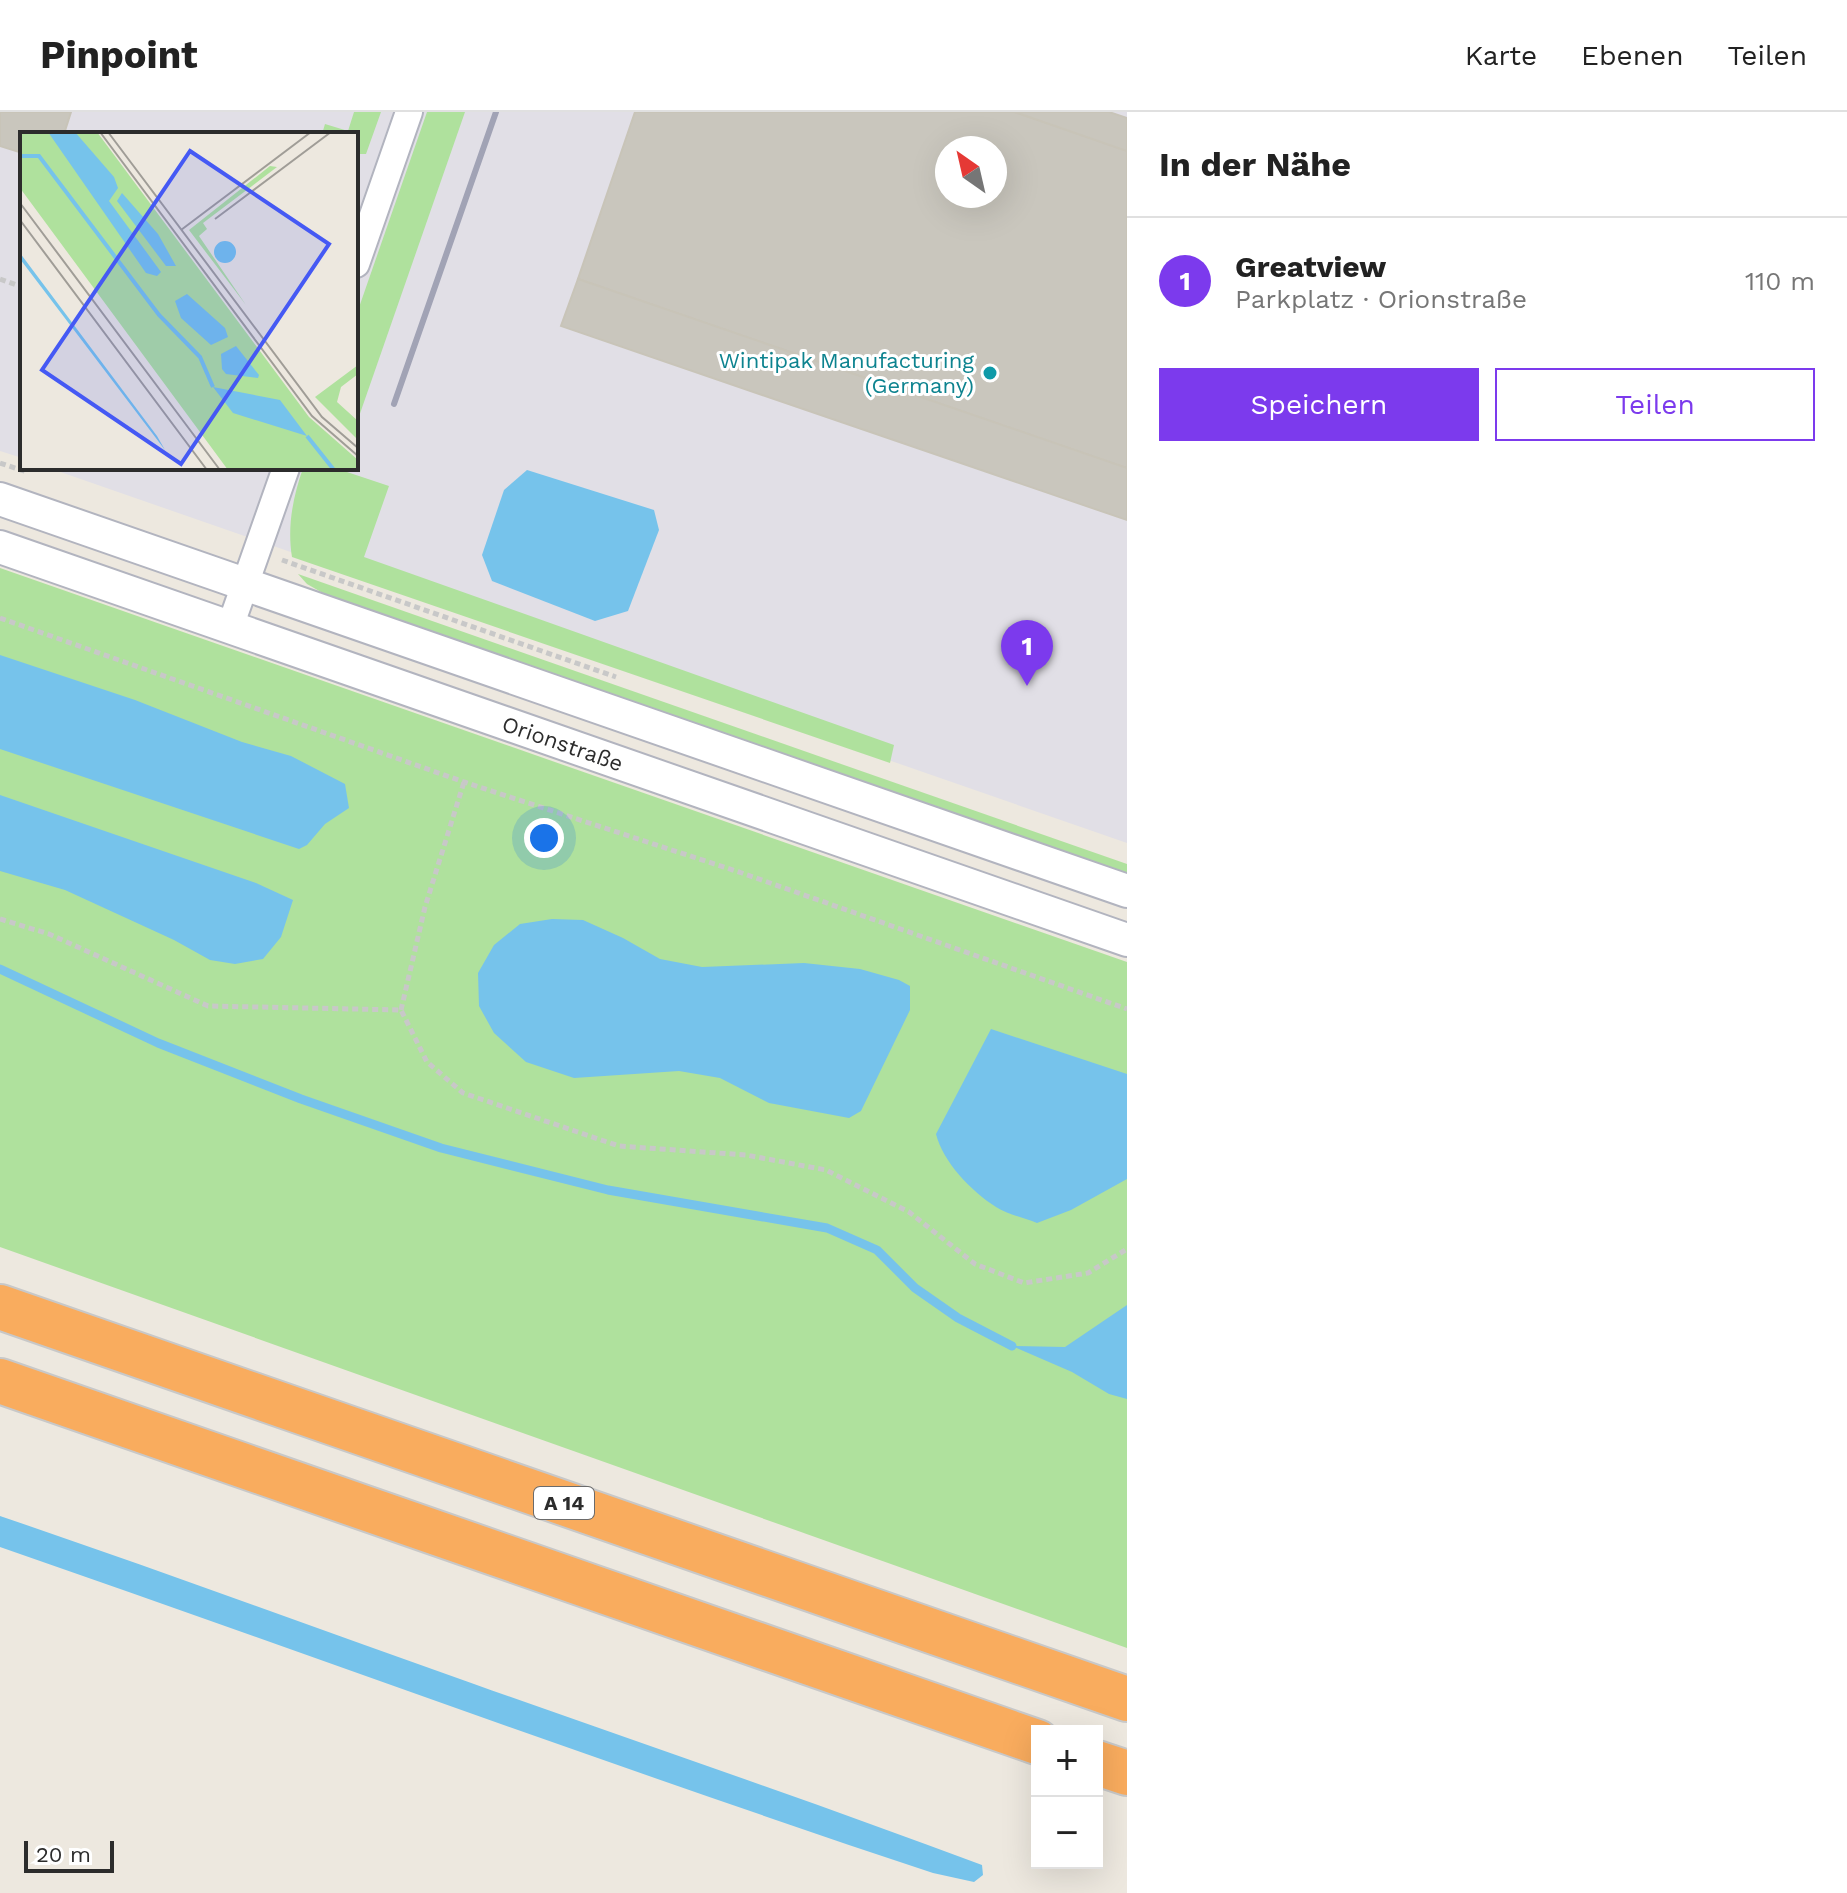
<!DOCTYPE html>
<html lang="de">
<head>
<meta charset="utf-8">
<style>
	:root { --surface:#fff; --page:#f2f2f2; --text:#222; --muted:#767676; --line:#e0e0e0; --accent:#7c3aed }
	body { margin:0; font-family:"Work Sans",sans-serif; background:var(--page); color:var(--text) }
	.controls { position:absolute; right:24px; bottom:24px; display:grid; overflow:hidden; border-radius:0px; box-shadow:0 8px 32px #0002 }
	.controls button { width:72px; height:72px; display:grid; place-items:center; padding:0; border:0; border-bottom:2px solid var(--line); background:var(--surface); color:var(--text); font:40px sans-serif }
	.compass { position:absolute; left:935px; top:24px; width:72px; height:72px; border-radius:50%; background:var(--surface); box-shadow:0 8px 32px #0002; rotate:326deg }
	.scale { position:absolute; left:24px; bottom:20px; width:90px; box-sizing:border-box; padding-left:8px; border:4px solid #2c2c2c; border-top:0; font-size:22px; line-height:28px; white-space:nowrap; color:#2c2c2c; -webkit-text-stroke:6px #fff; paint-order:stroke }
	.you { position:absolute; left:544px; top:726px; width:28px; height:28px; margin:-20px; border:6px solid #fff; border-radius:50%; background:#1a73e8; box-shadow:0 0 0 12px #1a73e833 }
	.badge { display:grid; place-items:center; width:52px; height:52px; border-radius:50%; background:var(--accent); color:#fff; font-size:26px; font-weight:700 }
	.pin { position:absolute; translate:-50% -66px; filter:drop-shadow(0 2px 4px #0008) }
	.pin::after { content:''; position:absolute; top:42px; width:28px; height:24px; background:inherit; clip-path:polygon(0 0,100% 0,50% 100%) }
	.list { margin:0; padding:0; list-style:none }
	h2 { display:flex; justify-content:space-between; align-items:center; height:104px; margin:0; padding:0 32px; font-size:34px }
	h2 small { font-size:26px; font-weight:400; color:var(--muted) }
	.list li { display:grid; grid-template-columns:52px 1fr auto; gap:24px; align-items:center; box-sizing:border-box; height:128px; padding:0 32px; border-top:2px solid var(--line) }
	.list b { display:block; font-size:30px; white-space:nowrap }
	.list p { margin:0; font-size:26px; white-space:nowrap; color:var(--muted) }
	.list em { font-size:26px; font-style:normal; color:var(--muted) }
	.actions { display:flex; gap:16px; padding:24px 32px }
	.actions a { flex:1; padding:18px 0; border:2px solid var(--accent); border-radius:0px; text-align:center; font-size:28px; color:var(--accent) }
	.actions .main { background:var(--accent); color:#fff }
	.map { position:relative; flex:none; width:1127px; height:1781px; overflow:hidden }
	header { display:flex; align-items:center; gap:48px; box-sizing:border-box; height:112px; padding:0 40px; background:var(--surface); border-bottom:2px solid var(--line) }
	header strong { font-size:38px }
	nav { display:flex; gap:44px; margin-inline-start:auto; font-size:28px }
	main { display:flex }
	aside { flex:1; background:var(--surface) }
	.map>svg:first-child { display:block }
</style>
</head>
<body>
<header>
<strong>Pinpoint</strong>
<nav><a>Karte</a><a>Ebenen</a><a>Teilen</a></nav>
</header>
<main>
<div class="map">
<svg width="1127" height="1781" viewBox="0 0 1127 1781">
	<rect width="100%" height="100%" fill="#ede8df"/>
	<path fill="#e1dfe6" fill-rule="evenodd" d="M 0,0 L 1127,0 L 1127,731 L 49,356 L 356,356 L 356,22 L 22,22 L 22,346 L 0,339 ZM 947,36 L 995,36 L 995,84 L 947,84 Z"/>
	<g fill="#afe19d">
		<polygon points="354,0 381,0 366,42 356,42 356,22 322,22 325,12 348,19"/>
		<polygon points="427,0 465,0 356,313 356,204"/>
		<path d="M 303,356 L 341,356 L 341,358 L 389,374 L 364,445 L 894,633 L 890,651 L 292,445 C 287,414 293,385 303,356 Z"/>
		<polygon points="0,456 1127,850 1127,1536 0,1135"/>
		<polygon points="298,462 1127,752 1127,762 328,484 307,472"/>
	</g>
	<g fill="#76c3eb">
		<polygon points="527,358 654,398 659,418 628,499 595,509 492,469 482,443 504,378"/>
		<polygon points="0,543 135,588 242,630 291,644 345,672 349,696 325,712 307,733 299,737 0,637"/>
		<polygon points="0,683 256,771 293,788 281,825 263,847 235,852 210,848 174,828 65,778 0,759"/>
		<polygon points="552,807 583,808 623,826 660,847 702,855 804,851 860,857 899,868 910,874 910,898 861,999 849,1006 769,991 720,966 679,959 574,966 526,950 494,921 479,894 478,861 494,833 520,812"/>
		<path d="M 991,917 L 1127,962 L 1127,1067 L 1071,1098 L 1037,1111 C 1024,1106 1007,1102 996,1095 C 971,1079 943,1050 936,1022 Z"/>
		<polygon points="1127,1193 1127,1287 1109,1282 1072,1260 1012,1234 1065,1235"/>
		<path d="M 0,1404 C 159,1458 316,1516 474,1572 C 643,1632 814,1690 982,1753 L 983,1763 L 974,1770 L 933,1761 C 620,1657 311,1543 0,1435 Z"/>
	</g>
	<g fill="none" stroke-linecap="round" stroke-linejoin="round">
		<polyline stroke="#76c3eb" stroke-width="9" points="0,857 158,931 301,987 441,1036 608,1078 827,1116 877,1138 915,1176 958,1206 1012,1234"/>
	</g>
	<g fill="#c9c6bd" stroke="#c8c4b8" stroke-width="2" fill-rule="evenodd">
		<polygon points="0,0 71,0 64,22 22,22 22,41 0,34"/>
		<path d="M 635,0 L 1015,0 L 1127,39 L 1127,356 L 578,167 ZM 947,36 L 995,36 L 995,84 L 947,84 Z"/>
		<polygon points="1015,0 1109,0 1127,6 1127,39"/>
		<polygon points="578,167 1127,356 1127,408 561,214"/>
	</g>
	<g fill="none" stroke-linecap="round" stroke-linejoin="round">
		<defs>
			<g id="minor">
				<polyline points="356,152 409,0"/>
				<polyline points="230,515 286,356"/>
			</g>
			<g id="tertiary">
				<polyline points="0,387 1127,779"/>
				<path id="s1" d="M 0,435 L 1127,828"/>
			</g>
			<g id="motorway">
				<polyline points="0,1195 1127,1587"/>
				<polyline points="0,1269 1037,1630"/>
				<polyline points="1097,1651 1127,1661"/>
			</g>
		</defs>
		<use href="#minor" stroke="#b2b4bf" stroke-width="30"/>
		<use href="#tertiary" stroke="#b2b4bf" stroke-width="36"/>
		<use href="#motorway" stroke="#c8c8c8" stroke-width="48"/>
		<g stroke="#c8c8c8" stroke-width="5" stroke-dasharray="6 4" stroke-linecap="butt">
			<polyline points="0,167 22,175"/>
			<polyline points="0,351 27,360"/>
			<polyline points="282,448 616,565"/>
			<polyline points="0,506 464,670 739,760 1127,897"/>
			<polyline points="0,807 49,822 208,894 401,898 427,950 463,981 619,1034 746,1043 826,1058 909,1100 975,1152 1024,1171 1088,1161 1127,1137"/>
			<polyline points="401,898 425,795 464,670"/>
		</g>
		<use href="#minor" stroke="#fff" stroke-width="26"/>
		<use href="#tertiary" stroke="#fff" stroke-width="32"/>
		<use href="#motorway" stroke="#f9ac5e" stroke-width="44"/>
		<polyline stroke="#a1a3b5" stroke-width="6" points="394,292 496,0"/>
	</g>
	<circle fill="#0f9aa8" stroke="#fff" stroke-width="3" cx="990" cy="261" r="8"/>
	<g text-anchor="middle" stroke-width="6" stroke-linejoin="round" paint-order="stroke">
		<rect fill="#fff" stroke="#6b6b6b" stroke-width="2" x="534" y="1375" width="60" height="32" rx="6"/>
		<g font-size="20" font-weight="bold" fill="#2c2c2c">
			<text x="564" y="1398">A 14</text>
		</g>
		<g font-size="22" fill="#0d838f" stroke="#fff" text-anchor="end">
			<text x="974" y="256">Wintipak Manufacturing<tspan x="974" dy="25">(Germany)</tspan></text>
		</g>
		<g font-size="22" fill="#2c2c2c" stroke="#fff">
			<text dy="8" stroke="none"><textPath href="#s1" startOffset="596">Orionstraße</textPath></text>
		</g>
	</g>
	<g transform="translate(20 20)">
		<rect width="338" height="338" fill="#ede8df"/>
		<path d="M 0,0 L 77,0 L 289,285 L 338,328 L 338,338 L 208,338 L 0,56 ZM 250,34 L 257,35 L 183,91 L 187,97 L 179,104 L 226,173 L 169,98 ZM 338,233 L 338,242 L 321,255 L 317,270 L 338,289 L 338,308 L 295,265 Z" fill="#afe19d"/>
		<path d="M 28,0 L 55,0 L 94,45 L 98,56 L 89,69 L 141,140 L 137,144 L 126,141 ZM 102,61 L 138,102 L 156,134 L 146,134 L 97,69 ZM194 120a11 11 0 1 1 22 0a11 11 0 1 1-22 0ZM 0,121 L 137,304 L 145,318 L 0,127 ZM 167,162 L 205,196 L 208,205 L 191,213 L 161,186 L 155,169 ZM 216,214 L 239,243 L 238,246 L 206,242 L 202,237 L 201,222 ZM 193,255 L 260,268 L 287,304 L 213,281 Z" fill="#76c3eb"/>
		<path fill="none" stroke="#76c3eb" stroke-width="4" d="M 0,24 L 19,24 L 139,183 L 180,225 L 193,255M 287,304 L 314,338"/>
		<path fill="none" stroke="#a09d97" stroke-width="2" d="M 80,0 L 292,284 L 338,324M 88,0 L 302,285 L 338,316M 0,71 L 200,338M 195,87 L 311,0M 0,88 L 187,338M 161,98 L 291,0"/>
		<path fill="#4559f4" fill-opacity="0.15" stroke="#4559f4" stroke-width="4" d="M 170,19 L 309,112 L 161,332 L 22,238 Z"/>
		<rect width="338" height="338" fill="none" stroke="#2c2c2c" stroke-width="4"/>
	</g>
</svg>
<div class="controls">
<button>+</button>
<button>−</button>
</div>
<svg class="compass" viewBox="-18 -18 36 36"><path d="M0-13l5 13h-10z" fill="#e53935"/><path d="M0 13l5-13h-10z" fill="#767676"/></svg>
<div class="scale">20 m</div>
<div class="you"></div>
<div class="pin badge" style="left:1027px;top:574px">1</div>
</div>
<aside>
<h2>In der Nähe<small></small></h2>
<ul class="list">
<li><span class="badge">1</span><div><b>Greatview</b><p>Parkplatz · Orionstraße</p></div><em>110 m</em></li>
</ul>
<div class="actions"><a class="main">Speichern</a><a>Teilen</a></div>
</aside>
</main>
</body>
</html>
